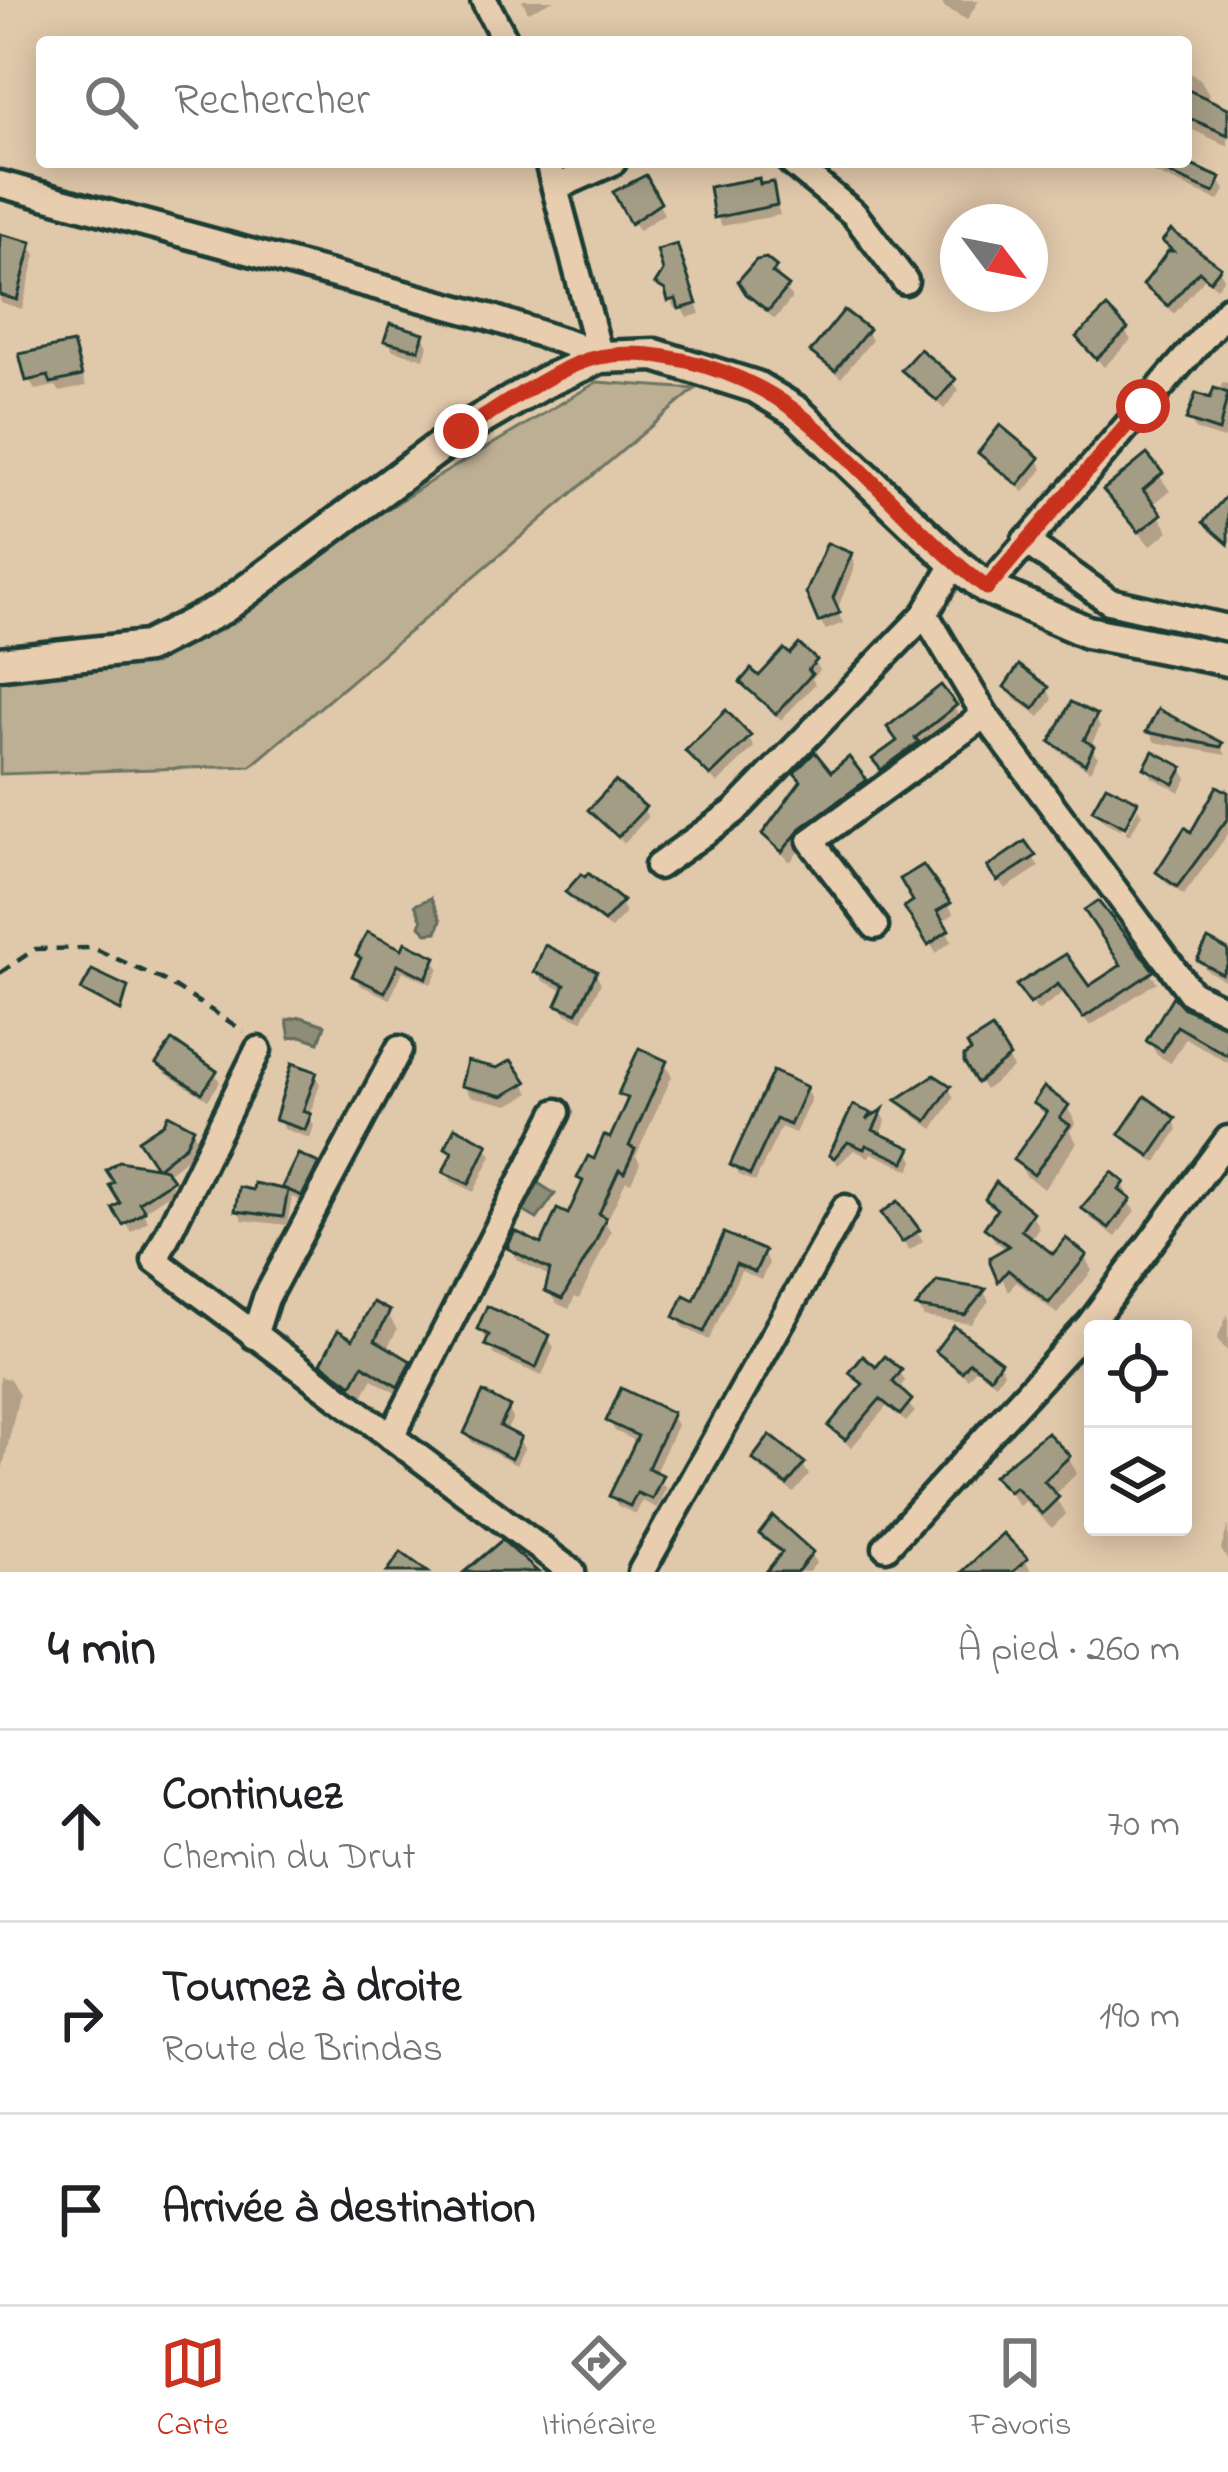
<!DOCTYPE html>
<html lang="fr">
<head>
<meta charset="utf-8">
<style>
	:root { --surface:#fff; --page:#f6f6f6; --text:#202124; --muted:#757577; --line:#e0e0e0; --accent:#c8321e }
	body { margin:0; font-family:"Indie Flower",sans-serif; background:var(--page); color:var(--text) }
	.controls { position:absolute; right:36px; bottom:36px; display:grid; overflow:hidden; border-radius:12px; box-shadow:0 6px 30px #0003 }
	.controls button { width:108px; height:108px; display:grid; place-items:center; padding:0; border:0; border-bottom:3px solid var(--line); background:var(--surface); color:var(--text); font:60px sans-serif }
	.compass { position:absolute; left:940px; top:204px; width:108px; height:108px; border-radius:50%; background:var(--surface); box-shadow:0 6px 30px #0003; rotate:122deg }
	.stop { position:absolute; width:36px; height:36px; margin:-27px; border:9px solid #c8321e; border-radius:50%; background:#fff }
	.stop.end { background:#c8321e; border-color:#fff; box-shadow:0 3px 12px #0008 }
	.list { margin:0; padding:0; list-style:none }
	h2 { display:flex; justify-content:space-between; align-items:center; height:156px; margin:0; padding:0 48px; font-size:51px }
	h2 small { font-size:39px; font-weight:400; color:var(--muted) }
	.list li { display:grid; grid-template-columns:78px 1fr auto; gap:36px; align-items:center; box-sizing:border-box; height:192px; padding:0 48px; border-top:3px solid var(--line) }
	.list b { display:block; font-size:45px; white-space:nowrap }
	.list p { margin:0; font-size:39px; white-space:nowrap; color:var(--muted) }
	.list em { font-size:39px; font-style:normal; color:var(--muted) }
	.icon { flex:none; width:66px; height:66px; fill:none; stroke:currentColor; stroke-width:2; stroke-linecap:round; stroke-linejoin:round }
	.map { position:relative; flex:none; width:1228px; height:1572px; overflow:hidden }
	.search { position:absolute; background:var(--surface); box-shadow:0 6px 30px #0003; left:36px; right:36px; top:36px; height:132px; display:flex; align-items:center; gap:30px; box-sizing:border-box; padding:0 42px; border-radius:12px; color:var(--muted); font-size:45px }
	.sheet { height:732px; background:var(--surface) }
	nav { display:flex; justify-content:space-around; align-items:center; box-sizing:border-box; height:168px; border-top:3px solid var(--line); background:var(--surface); font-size:33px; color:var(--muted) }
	nav a { display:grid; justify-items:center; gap:6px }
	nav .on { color:var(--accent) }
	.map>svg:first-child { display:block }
</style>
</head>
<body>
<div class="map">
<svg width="1228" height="1572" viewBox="0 0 1228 1572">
	<rect width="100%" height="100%" fill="#e0c8aa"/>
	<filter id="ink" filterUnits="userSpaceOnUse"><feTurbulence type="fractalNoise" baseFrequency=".00833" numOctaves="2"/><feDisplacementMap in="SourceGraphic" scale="24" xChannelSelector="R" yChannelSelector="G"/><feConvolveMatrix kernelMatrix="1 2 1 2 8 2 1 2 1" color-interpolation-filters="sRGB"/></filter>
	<g filter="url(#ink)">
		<polygon fill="#bdaf94" stroke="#6e7664" stroke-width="3" points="597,382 695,389 251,766 0,774 0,682 147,664 439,476"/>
		<g fill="#8e8d78" stroke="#626d5d" stroke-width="3">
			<polygon points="431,898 441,920 437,932 427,933 420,926 422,920 415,905"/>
			<polygon points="301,1017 325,1025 319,1042 301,1036 290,1038 287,1020"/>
			<polygon points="538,1183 555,1194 537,1219 523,1211"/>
		</g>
		<g fill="#0003">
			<polygon points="522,0 554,0 528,12"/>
			<polygon points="940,0 979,0 967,20 944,7"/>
			<polygon points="1188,72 1200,79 1209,94 1205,101 1228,111 1228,146 1186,127"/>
			<polygon points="1141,162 1177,162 1219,180 1225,190 1219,201 1145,169"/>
			<polygon points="645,179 664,214 638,231 617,193"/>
			<polygon points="771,185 780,215 722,226 717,217 761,187"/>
			<polygon points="1165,241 1219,269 1224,278 1217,288 1205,278 1174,314 1147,286 1171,252"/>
			<polygon points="0,242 30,245 36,255 22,309 0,302"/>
			<polygon points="676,248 700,314 687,318 681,307 676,309 659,284"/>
			<polygon points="775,269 781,279 778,281 792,298 775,319 756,304 742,282"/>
			<polygon points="866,331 872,340 841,378 814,352"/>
			<polygon points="1125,331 1131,340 1104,367 1079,338"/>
			<polygon points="422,335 428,345 424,359 393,350 388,340"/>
			<polygon points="72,346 86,386 60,392 56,386 35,390 29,380"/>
			<polygon points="905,370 953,381 959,390 944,409"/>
			<polygon points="1223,383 1228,384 1228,434 1224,439 1196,430 1190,420 1212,401"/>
			<polygon points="981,453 1038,460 1043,469 1024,492 986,462"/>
			<polygon points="1147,458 1170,491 1152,505 1169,531 1150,546 1107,491"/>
			<polygon points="850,555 855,565 837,610 843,623 826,630 820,621"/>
			<polygon points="814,662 819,670 812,679 815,684 781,720 744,682"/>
			<polygon points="1007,687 1047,689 1053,699 1040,717 1013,697"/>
			<polygon points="954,707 959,716 918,748 922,753 888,777 876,760"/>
			<polygon points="1095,717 1100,727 1090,747 1098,757 1090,771 1059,751 1053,742"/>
			<polygon points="1149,732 1220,745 1226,755 1155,742"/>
			<polygon points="748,738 754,747 717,784 689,751"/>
			<polygon points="1147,768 1181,769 1187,779 1180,792 1153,778"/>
			<polygon points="830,776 864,782 871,794 807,841 790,862 765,834"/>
			<polygon points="1228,786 1228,834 1184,895 1165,882 1159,872 1192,837"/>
			<polygon points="1136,804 1120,830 1102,820 1096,810"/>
			<polygon points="1138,808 1142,814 1130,835 1125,833"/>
			<polygon points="643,809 648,817 624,843 592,810"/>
			<polygon points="1025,845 1039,867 1005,889 991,868"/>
			<polygon points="938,889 954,914 941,922 952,941 936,953 908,908"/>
			<polygon points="568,893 620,903 626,913 611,929 573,902"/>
			<polygon points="1097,905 1157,982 1090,1026 1065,991 1038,1011 1026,995 1065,958 1088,991 1125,966"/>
			<polygon points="404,953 434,959 439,968 431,984 403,971 390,999 360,985 355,976 363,961 359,955"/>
			<polygon points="1228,954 1228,982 1206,970 1200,960"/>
			<polygon points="537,971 595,973 601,983 582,1021 566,1014 560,1004 565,991 543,981"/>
			<polygon points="1182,1010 1228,1030 1228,1063 1186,1038 1171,1063 1157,1055 1149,1041"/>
			<polygon points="991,1032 1013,1068 985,1090 967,1062"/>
			<polygon points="665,1063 672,1076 636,1156 640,1163 631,1183 626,1181 606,1223 611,1232 579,1299 575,1297 569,1309 556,1303 548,1291 551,1277 518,1260 510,1248 543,1248 569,1218 585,1185 581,1178 612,1142 628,1105 621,1093"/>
			<polygon points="160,1064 215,1073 220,1082 208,1100 165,1073"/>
			<polygon points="497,1071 524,1083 530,1093 509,1105 470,1096 464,1086"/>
			<polygon points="315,1075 320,1084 309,1116 314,1126 310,1138 284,1129 279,1120"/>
			<polygon points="774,1075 805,1089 811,1099 795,1133 781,1127 755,1182 739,1175 733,1165"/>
			<polygon points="949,1089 954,1098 933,1129 905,1109 900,1101"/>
			<polygon points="1037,1103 1067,1107 1076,1123 1070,1131 1077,1143 1044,1189 1026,1176 1017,1160 1046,1118"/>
			<polygon points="882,1113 886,1121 879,1137 909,1150 914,1161 910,1170 871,1153 869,1157 854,1150 838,1165 832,1155 869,1116 871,1120"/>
			<polygon points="1173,1120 1178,1129 1156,1163 1128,1143 1123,1134"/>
			<polygon points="192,1130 197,1139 190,1155 166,1175 175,1190 142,1212 148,1221 131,1232 116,1209 162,1171 142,1141"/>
			<polygon points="486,1146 492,1155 474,1192 452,1181 446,1172 453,1157 448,1148"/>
			<polygon points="317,1166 322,1175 307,1204 292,1197 287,1225 243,1220 238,1211 255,1194 256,1187 289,1193 285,1187"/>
			<polygon points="1123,1184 1128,1194 1125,1198 1135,1211 1116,1237 1090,1218 1084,1208"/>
			<polygon points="988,1199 1031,1214 1039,1227 1030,1240 1054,1259 1085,1257 1092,1271 1057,1314 1016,1281 1008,1292 994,1258 1007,1250 995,1241 987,1228 997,1215"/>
			<polygon points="890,1224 917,1231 923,1241 910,1250"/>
			<polygon points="725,1237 763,1254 769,1263 761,1280 741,1271 709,1340 683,1327 677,1317 695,1304"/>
			<polygon points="938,1284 984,1292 989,1301 971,1324 924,1317 919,1308"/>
			<polygon points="1228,1313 1228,1352 1217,1339"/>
			<polygon points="388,1314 397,1330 386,1350 409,1363 418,1379 407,1400 372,1379 362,1399 334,1379 324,1363 354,1344"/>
			<polygon points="481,1329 548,1337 554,1348 542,1376 494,1355"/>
			<polygon points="939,1352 999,1363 1004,1372 996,1384 976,1369 968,1379"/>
			<polygon points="876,1371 900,1372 905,1381 897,1391 915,1412 906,1422 887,1406 851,1448 831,1426 864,1388 853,1373"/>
			<polygon points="0,1377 10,1379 19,1395 0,1480"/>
			<polygon points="508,1409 513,1418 505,1433 519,1440 524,1448 516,1465 472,1442 467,1433"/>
			<polygon points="671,1415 677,1425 654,1475 666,1488 657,1508 642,1501 636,1514 618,1506 612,1496 638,1442 615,1431 609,1421"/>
			<polygon points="1068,1458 1077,1473 1054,1496 1066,1514 1052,1528 1025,1501 1019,1506 997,1477"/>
			<polygon points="756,1459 803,1465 809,1475 794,1493 761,1469"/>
			<polygon points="1228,1525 1228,1561 1221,1549"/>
			<polygon points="763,1534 811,1554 816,1563 809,1572 770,1572 783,1555"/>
			<polygon points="1025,1560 1032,1572 967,1572"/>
		</g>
		<g fill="#a49d85" stroke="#1f3d34" stroke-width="3">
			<polygon points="1186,89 1228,108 1228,135 1186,117"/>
			<polygon points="1143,162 1184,162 1221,178 1214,193"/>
			<polygon points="646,175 661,203 630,224 613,192"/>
			<polygon points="759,178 760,184 773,182 777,205 714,218 709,187"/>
			<polygon points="1171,230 1221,267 1210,281 1199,271 1168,306 1143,285 1168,251 1173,251 1162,241"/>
			<polygon points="0,234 32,242 17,300 0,295"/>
			<polygon points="677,244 697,304 679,309 676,299 668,301 665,290 655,284 663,271 657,250"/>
			<polygon points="766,258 777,267 772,273 789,286 768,311 746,294 738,281 756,260"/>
			<polygon points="1107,307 1128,329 1096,359 1076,337"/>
			<polygon points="844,310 869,329 835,371 810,352"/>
			<polygon points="390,323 424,333 419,350 384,341"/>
			<polygon points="73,343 82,376 51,383 48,376 26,381 19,354"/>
			<polygon points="920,349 956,379 937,401 901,370"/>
			<polygon points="1214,388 1228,393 1219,431 1186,420 1196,393 1210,398"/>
			<polygon points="1000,425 1040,458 1018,485 978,453"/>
			<polygon points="1147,454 1163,473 1143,490 1162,514 1139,532 1103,490"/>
			<polygon points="1228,494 1228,544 1203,522"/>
			<polygon points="827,543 852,553 833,598 840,613 818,622 806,593"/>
			<polygon points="799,644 817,660 808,670 812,674 776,714 740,682 751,669 759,676 784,649 790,654"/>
			<polygon points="1019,665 1049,687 1034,709 1004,687"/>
			<polygon points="941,685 957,705 915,738 919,742 881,770 872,759 897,741 887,727"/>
			<polygon points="1071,702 1097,715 1084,740 1094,746 1085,764 1050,742"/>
			<polygon points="1158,709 1223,743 1221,747 1146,732"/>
			<polygon points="726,710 751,736 710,776 685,751"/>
			<polygon points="1153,751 1183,767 1174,784 1144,768"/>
			<polygon points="815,752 831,772 849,757 867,780 801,828 782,852 762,834 801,781 794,773"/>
			<polygon points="615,781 646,807 618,837 588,810"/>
			<polygon points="1106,785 1138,801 1125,827 1092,810"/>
			<polygon points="1217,786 1228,792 1228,818 1177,887 1156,872 1185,827 1191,832"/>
			<polygon points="1025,841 1036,856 997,881 987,867"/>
			<polygon points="923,865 951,903 937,911 949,930 928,945 904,907 913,901 900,879"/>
			<polygon points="588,873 623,901 604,922 565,892 581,874 585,877"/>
			<polygon points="1098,901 1154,971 1083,1018 1058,984 1030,1004 1016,985 1066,954 1089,986 1121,965 1084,910"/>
			<polygon points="367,932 402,949 405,942 436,957 426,978 398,964 385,992 352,976 361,958 356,955"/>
			<polygon points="1208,939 1228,950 1228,963 1222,974 1197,960"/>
			<polygon points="545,945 597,971 577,1013 556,1005 565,985 534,972"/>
			<polygon points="92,970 128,987 121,1011 81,990"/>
			<polygon points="1173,996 1184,1008 1228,1027 1228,1056 1177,1026 1163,1051 1146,1041"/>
			<polygon points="992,1028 1010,1057 977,1083 964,1062 964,1056 971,1051 967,1044"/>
			<polygon points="172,1040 217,1071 202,1093 156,1064"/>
			<polygon points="639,1048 667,1061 629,1146 635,1149 624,1173 619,1170 599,1214 606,1218 594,1245 562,1299 545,1291 550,1270 507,1248 515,1231 541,1244 557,1209 568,1214 583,1181 577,1178 588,1156 594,1159 604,1135 610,1138 628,1098 618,1094"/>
			<polygon points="511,1060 527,1082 503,1096 461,1086 467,1061 497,1068"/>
			<polygon points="292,1063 317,1072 303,1111 311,1114 305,1130 275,1120"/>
			<polygon points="773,1071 807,1087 790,1125 776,1119 750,1175 730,1165"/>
			<polygon points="934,1075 951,1086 927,1121 896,1100"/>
			<polygon points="1044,1087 1069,1105 1060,1118 1070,1125 1034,1175 1013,1160 1047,1112 1033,1103"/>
			<polygon points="1145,1096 1176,1118 1150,1156 1119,1134"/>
			<polygon points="853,1105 871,1113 866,1120 883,1109 873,1130 911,1148 904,1162 866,1145 864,1149 848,1142 834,1158 829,1155"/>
			<polygon points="168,1114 194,1128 186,1145 158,1167 165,1169 173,1180 139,1202 145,1211 123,1225 112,1208 120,1203 109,1185 114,1182 106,1170 119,1161 156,1167 138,1140 164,1123"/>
			<polygon points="455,1127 488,1144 469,1184 443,1172 452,1152 445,1148"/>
			<polygon points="298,1154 319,1163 302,1196 288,1190 283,1217 235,1211 239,1187 253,1190 254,1183 288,1190 282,1187"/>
			<polygon points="1112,1172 1125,1182 1119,1190 1131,1199 1109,1228 1081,1208"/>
			<polygon points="996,1182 1033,1212 1021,1230 1053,1254 1066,1238 1087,1255 1049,1303 1008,1270 998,1282 990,1263 990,1257 1009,1246 984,1228 997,1209 985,1199"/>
			<polygon points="898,1201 920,1230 902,1242 881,1213"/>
			<polygon points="724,1233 765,1251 755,1272 736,1264 704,1332 674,1317 684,1295 694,1300"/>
			<polygon points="937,1281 986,1289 965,1315 916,1307"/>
			<polygon points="373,1302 390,1311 375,1340 411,1361 398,1387 363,1365 352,1385 321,1363 338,1330 353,1339"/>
			<polygon points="487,1306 550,1335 536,1368 485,1345 489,1335 477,1329"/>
			<polygon points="954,1326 1001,1361 990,1377 970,1362 962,1372 935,1351"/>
			<polygon points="863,1356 876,1367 885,1356 902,1370 893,1382 912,1400 900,1415 880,1399 845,1440 828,1426 863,1384 849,1373"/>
			<polygon points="621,1388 673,1413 648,1468 663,1475 652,1499 637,1493 630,1506 609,1496 638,1436 606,1421"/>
			<polygon points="483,1392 510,1407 500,1426 521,1437 511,1459 464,1433"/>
			<polygon points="1047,1432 1070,1456 1044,1481 1059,1497 1042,1514 1015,1487 1009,1492 993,1476"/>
			<polygon points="770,1435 805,1463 787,1485 752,1459"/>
			<polygon points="773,1516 813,1552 797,1572 766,1572 782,1552 759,1534"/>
			<polygon points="1003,1533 1028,1558 1013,1572 962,1572"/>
			<polygon points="502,1540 538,1572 464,1572"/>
			<polygon points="401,1552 428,1572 387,1572"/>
		</g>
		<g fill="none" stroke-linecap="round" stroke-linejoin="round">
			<defs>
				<g id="minor">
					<polyline points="484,0 506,42"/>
					<polyline points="548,162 600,357"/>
					<polyline points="791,162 854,214 905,281"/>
					<polyline points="0,184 489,317 574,345 584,361"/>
					<polyline points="557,187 613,162"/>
					<polyline points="1025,541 1109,601 1228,628"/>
					<polyline points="955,563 925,614 985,715 1191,993 1228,1011"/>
					<polyline points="987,588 1228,309"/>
					<polyline points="658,866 735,811 925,614"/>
					<polyline points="875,926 811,841 985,715"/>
					<polyline points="258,1050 155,1260 572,1572"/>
					<polyline points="254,1336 266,1298 399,1049"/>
					<polyline points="391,1437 557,1112"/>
					<polyline points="886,1547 1090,1324 1228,1139"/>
					<polyline points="641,1572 845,1208"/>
				</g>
				<polyline id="major" points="0,663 147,647 223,608 461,431 545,382 600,357 655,355 756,387 797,412 955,563 987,588 1087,632 1228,660"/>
			</defs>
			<use href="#minor" stroke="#1f3d34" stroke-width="33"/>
			<use href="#major" stroke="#1f3d34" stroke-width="39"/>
			<polyline stroke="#1f3d34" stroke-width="4.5" stroke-dasharray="12 9" stroke-linecap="butt" points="0,973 35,949 93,948 165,981 244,1031"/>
			<use href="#minor" stroke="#e8ceaf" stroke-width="24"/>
			<use href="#major" stroke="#e8ceaf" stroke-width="30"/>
		</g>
	</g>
	<g fill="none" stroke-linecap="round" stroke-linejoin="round" filter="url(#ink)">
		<path stroke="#c8321e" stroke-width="15" d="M 461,431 C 497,410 560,364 599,357 C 663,345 747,373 798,413 C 865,466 918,536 987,588 L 1143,406"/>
	</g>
</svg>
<div class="controls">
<button><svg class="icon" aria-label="locate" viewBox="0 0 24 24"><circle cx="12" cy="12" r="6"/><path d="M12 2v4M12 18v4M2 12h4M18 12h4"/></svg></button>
<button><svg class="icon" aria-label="layers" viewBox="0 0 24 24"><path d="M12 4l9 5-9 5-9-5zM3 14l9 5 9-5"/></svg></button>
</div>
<svg class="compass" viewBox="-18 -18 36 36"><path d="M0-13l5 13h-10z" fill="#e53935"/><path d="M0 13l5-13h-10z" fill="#757577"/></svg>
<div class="stop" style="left:1143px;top:406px"></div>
<div class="stop end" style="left:461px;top:431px"></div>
<div class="search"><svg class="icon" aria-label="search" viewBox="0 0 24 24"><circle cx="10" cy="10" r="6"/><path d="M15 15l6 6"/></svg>Rechercher</div>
</div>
<section class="sheet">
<h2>4 min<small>À pied · 260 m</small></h2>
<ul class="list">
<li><svg class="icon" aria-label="ahead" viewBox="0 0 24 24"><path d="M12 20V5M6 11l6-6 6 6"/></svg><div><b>Continuez</b><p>Chemin du Drut</p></div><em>70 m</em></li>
<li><svg class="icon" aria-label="right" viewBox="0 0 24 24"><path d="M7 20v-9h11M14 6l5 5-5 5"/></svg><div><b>Tournez à droite</b><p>Route de Brindas</p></div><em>190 m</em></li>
<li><svg class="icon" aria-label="arrive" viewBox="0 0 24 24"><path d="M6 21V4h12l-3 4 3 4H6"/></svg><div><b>Arrivée à destination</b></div></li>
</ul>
</section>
<nav>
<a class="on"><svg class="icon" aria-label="map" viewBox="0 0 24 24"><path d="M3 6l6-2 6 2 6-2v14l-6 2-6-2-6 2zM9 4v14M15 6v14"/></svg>Carte</a>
<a><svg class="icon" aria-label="directions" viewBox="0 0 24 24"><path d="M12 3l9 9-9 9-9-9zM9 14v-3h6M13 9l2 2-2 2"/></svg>Itinéraire</a>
<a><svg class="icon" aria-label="saved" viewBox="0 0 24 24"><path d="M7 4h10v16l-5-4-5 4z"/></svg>Favoris</a>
</nav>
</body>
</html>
